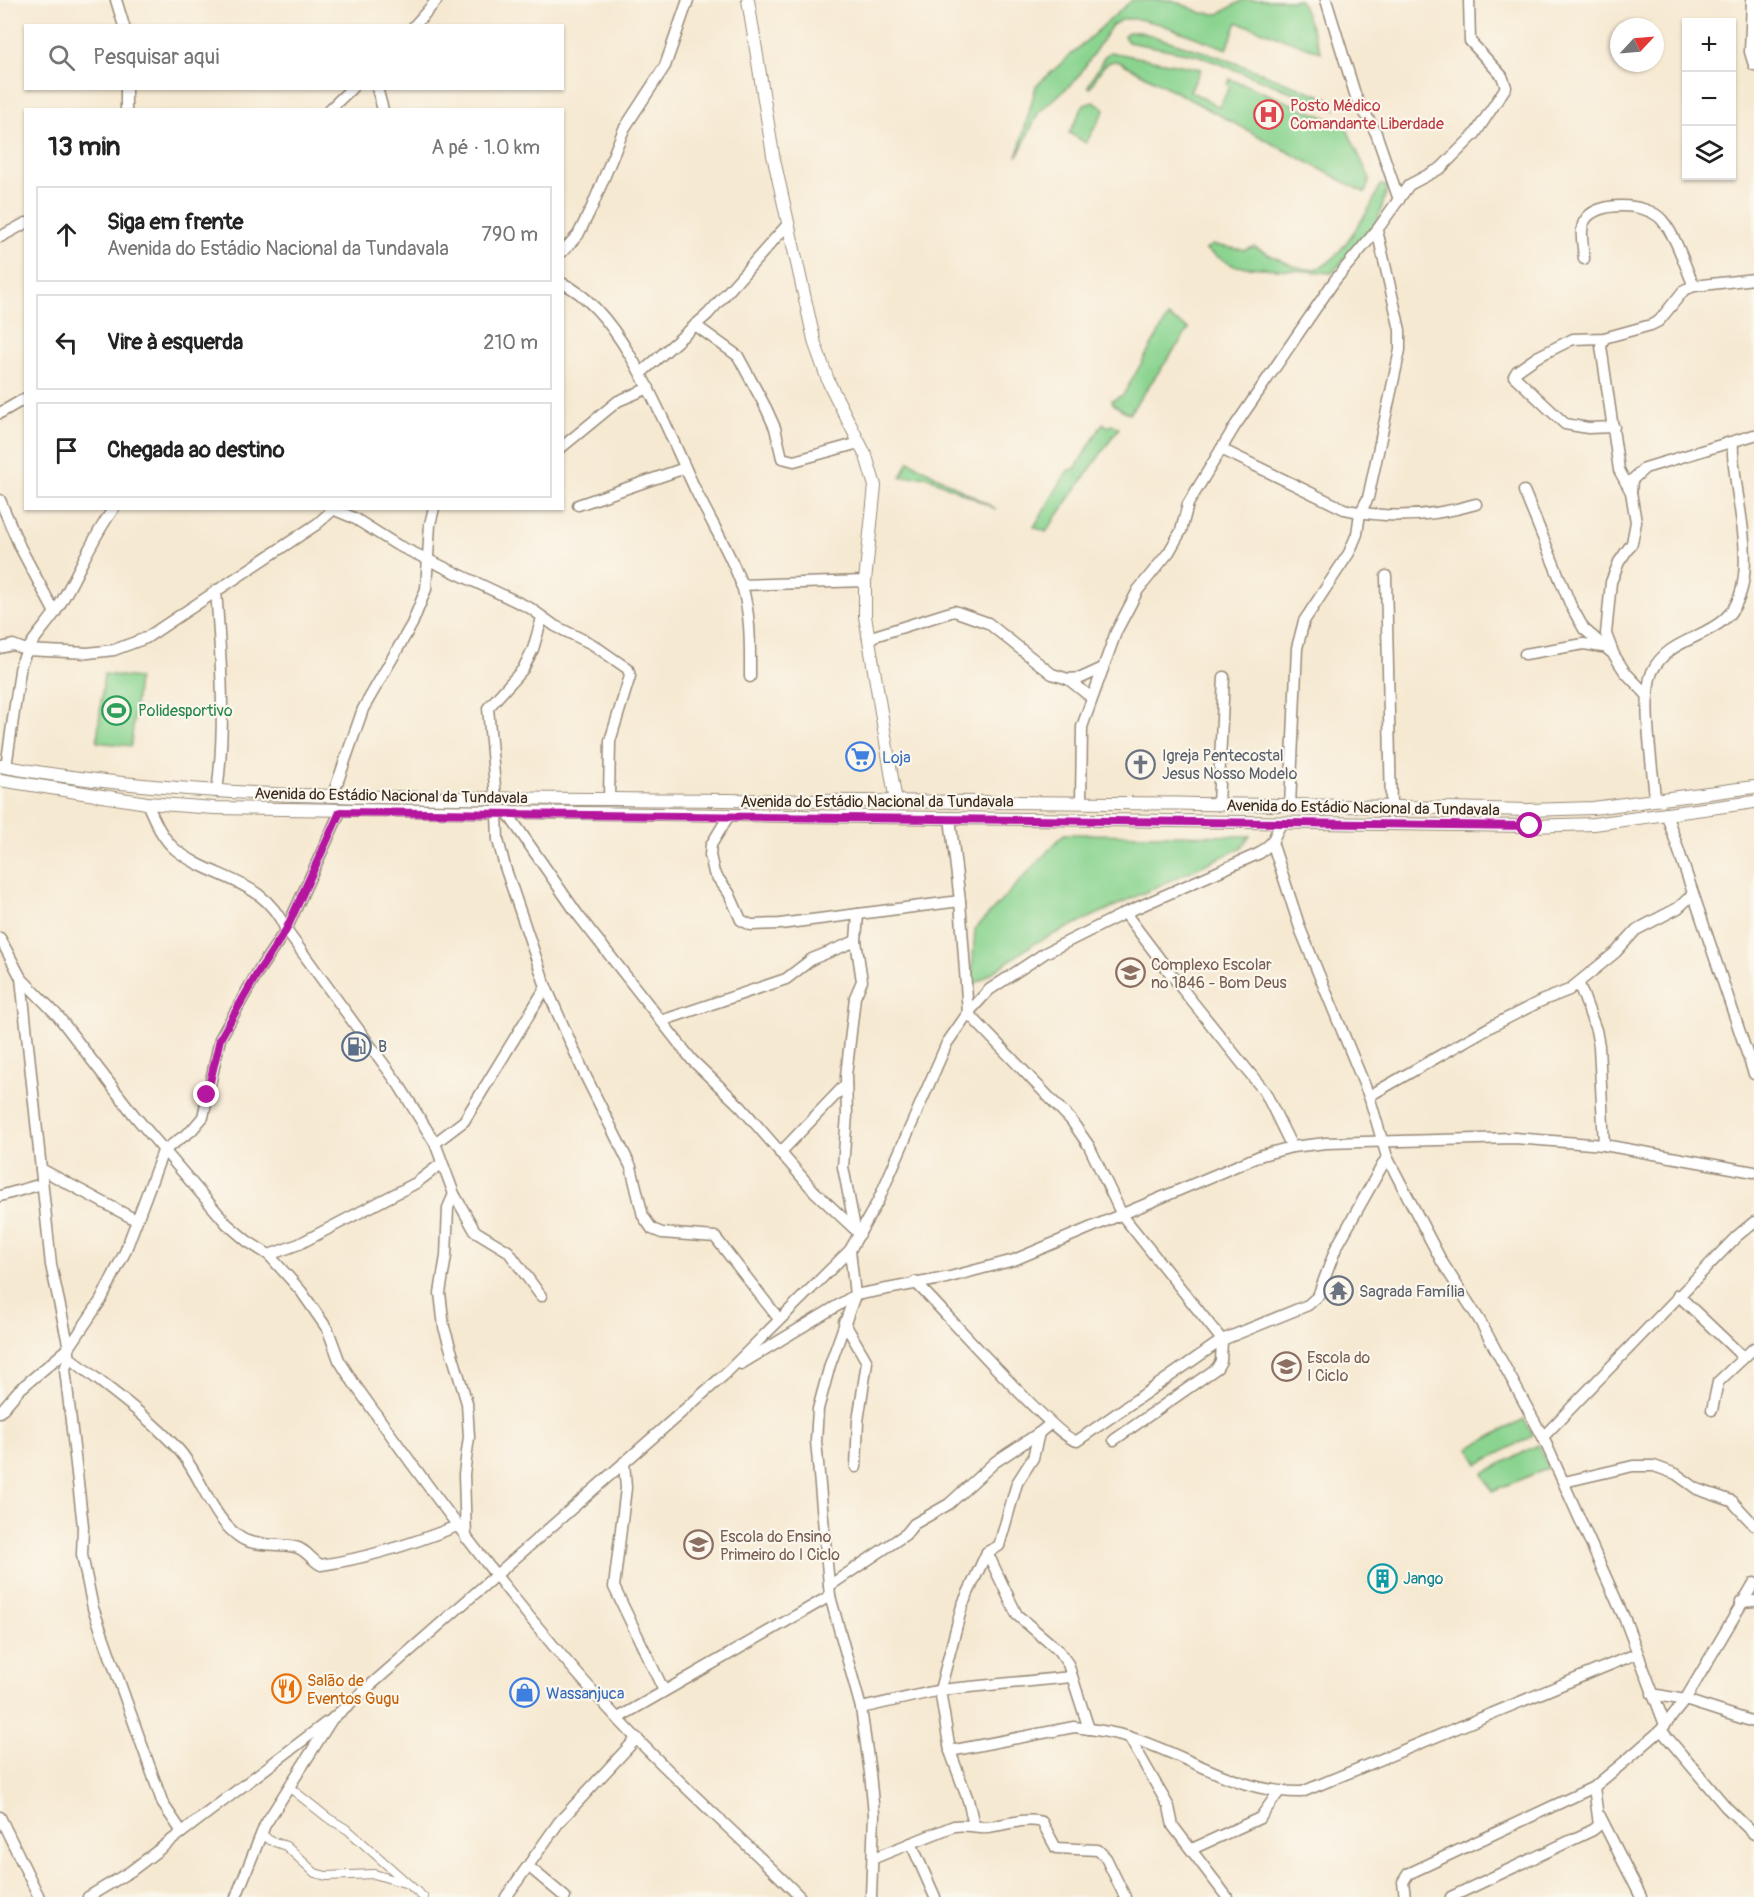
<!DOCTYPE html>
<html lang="pt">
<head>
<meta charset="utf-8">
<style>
	:root { --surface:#fff; --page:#f2f2f2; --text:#222; --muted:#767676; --line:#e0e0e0 }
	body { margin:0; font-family:Pangolin,sans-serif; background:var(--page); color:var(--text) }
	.controls { position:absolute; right:18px; top:18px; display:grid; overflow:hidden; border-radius:0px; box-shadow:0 2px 4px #0004 }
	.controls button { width:54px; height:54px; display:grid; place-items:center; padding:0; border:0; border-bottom:2px solid var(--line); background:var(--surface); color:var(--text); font:30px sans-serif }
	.compass { position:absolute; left:1610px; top:18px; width:54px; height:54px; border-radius:50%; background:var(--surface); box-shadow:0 2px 4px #0004; rotate:64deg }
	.stop { position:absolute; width:18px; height:18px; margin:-14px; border:4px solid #b5179e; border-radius:50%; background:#fff }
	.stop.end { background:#b5179e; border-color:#fff; box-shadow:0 2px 6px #0008 }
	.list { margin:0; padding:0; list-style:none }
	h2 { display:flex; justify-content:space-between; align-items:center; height:78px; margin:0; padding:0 24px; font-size:26px }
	h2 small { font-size:20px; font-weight:400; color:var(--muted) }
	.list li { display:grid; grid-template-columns:39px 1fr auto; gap:18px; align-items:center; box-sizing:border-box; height:96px; margin:0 12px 12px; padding:0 12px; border:2px solid var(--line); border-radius:0px }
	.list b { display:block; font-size:22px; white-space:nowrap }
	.list p { margin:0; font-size:20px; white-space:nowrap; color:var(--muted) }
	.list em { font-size:20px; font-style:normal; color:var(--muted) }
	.icon { flex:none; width:33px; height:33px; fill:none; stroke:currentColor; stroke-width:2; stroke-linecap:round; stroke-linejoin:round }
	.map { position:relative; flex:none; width:1754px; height:1897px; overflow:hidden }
	.search { position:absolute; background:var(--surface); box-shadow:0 2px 4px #0004; left:24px; top:24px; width:540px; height:66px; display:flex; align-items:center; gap:15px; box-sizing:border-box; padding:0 21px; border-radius:0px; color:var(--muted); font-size:22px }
	.panel { position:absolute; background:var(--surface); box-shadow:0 2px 4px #0004; left:24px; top:108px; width:540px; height:402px; border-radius:0px }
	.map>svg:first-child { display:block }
</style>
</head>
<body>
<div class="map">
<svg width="1754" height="1897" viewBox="0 0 1754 1897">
	<rect width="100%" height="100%" fill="#fbf7ec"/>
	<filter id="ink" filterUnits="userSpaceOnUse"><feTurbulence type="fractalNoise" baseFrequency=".0167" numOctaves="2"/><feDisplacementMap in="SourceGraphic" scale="12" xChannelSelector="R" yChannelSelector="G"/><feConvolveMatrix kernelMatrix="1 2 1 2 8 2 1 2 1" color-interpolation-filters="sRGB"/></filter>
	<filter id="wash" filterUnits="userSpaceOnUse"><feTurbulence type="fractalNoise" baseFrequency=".008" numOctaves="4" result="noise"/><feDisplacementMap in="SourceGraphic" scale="24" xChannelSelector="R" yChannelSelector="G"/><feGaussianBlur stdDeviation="1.35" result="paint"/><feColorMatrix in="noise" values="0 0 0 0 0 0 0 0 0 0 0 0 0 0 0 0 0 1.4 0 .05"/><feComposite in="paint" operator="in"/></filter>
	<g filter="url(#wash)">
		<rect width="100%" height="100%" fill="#f6e9d2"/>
		<g fill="#8ad490" stroke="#627f57" stroke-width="1.5">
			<polygon points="1132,0 1172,0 1202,13 1219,14 1243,0 1300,0 1321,52 1237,22 1227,49 1160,24 1138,19 1123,19 1112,25 1076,80 1039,112 1017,157 1036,86"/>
			<polygon points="1128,32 1140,32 1217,56 1330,99 1335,109 1197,55 1128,42 1124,36"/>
			<path d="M 1110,52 L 1201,69 L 1190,91 L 1219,107 L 1230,86 L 1227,84 L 1230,79 L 1345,125 L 1370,179 L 1365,193 L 1120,62 C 1103,57 1098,76 1090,88 L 1088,86 L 1105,56 Z"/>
			<polygon points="1093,102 1105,109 1086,143 1069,133 1084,105"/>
			<path d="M 1380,185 L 1388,186 L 1377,224 L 1332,273 L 1234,266 L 1205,250 L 1212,245 L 1245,250 L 1254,247 C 1305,271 1317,287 1353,233 C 1363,218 1374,204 1380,185 Z"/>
			<polygon points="1168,317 1189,329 1129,414 1113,404 1112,400 1123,395"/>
			<polygon points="1103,423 1109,427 1112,424 1119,428 1046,532 1034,527 1068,470 1075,469"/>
			<polygon points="909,461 996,509 926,476 901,477"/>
			<polygon points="104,674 138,678 131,746 97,742"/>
			<polygon points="1064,834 1250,836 1241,848 1035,943 971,987 975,929"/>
			<polygon points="1524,1419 1533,1436 1478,1464 1469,1448"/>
			<polygon points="1538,1445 1549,1468 1492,1491 1483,1473"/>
		</g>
	</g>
	<g filter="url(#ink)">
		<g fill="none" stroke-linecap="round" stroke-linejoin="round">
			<defs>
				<g id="pedestrian">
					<polyline points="289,1787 328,1818 348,1830 423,1897"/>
					<polyline points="261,1833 269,1840 286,1846 315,1873 326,1876 374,1874 408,1884"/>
				</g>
				<g id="minor">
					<polyline points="116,0 124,26"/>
					<polyline points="1326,0 1356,97 1376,133 1399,200"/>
					<polyline points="1752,0 1750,52 1754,65"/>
					<polyline points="414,26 437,0"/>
					<polyline points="377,88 383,110"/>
					<polyline points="126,110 126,88"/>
					<polyline points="329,110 352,88"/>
					<polyline points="0,237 26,223"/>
					<polyline points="562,252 578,235 592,207 624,129 665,66 688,0"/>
					<path d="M 1584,259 C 1584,249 1579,232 1584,222 C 1594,200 1647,202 1662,220 C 1677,238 1684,264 1694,286"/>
					<path d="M 562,283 C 624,311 668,433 696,491 C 711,522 731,554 742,586 C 751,616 750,646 750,677"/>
					<polyline points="695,325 738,356 766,408 775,428 782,458 794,461 859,443"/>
					<polyline points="1604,338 1601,346 1619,470 1631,492 1636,522 1632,543 1619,562 1611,582 1606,634 1614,655 1625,672 1648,696"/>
					<polyline points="641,373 708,314 788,224"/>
					<polyline points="0,413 26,398"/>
					<polyline points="1614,427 1588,428 1565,424 1514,376 1517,371 1537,357 1573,339 1604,338 1651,325 1659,321 1684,290 1694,286 1754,279"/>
					<polyline points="562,447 618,401 649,388"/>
					<path d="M 1221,449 L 1344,509 C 1390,520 1432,517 1476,504"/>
					<polyline points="1524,491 1571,606 1584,629 1612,653"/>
					<polyline points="1631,492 1632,480 1645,468 1754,435"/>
					<polyline points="0,500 20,547 55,613"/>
					<polyline points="578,505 685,468"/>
					<polyline points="330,508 354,518 397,545 530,608 555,626 592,644 628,669 630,676 610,741 609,799"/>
					<polyline points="1386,576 1391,807"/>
					<polyline points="741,585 865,581"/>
					<path d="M 216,590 C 221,657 226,725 217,792"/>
					<polyline points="868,638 954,611 988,623 1052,674 1068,679 1081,678 1103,668"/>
					<polyline points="0,648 13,645 26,650 88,653 114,650 146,638 317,524 335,508"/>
					<polyline points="1525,654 1584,644 1602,647"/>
					<polyline points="1068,679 1092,698"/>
					<path d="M 6,767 L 21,664 C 28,644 42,631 54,614 C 76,580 89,542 114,508"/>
					<polyline points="333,795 363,709 412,624 426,589 430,524 434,508"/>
					<polyline points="496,798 488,708 523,669 533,649 542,618"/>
					<path d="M 1655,799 C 1653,769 1641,698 1652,672 C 1671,630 1730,642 1742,588 C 1750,551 1739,511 1735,474 C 1734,464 1732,453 1733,442"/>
					<polyline points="1081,802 1082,727 1116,632 1138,590 1169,552 1181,531 1188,504 1235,426 1335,280 1377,230 1409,185 1441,168 1475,134 1506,87 1502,76 1470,41 1469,0"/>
					<path d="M 147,803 C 154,819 162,839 176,850 C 215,881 264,878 286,930 L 399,1085 L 435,1143 L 454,1194 L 475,1231 L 508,1251 L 541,1296"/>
					<polyline points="1218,805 1224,677"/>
					<polyline points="1290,806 1297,648 1304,621 1349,553 1357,534 1360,513 1368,498 1400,350 1400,330 1377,230"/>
					<polyline points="497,813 498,840 505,867 546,987 585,1075 631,1167 643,1216 652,1229 662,1233 715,1237 779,1319"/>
					<polyline points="1666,813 1754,1074"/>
					<polyline points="508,814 578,915 692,1060 741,1107 814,1191 860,1234"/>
					<polyline points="728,817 711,845 710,855 714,873 729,893 741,920 751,925 780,924 960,901"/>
					<polyline points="950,818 960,901 968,1013 1071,1120 1089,1146 1122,1215 1222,1340 1221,1361 1217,1368 1114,1440"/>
					<polyline points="1272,842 1301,931 1369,1096 1387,1157 1442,1262 1480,1321 1543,1437 1626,1622 1665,1725"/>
					<polyline points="1125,913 1183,990 1265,1092 1292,1147"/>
					<polyline points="0,938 21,978 51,1265 69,1348 69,1357 65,1369 83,1526 82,1555 93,1608 163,1804 182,1832"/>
					<path d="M 21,978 L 58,1016 L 134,1115 L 227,1224 L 247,1241 L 269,1255 L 301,1291 L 328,1330 L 339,1360 L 353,1382 C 441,1506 531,1628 636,1738 C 689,1793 747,1843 800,1897"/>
					<polyline points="1579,984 1596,1030 1599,1046 1604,1145"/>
					<polyline points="661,1021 786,979 812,959 856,941"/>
					<polyline points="1369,1096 1490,1027 1541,1001 1569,990 1616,952 1636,930 1678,908 1692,895"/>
					<polyline points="435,1143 464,1121 546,987"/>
					<polyline points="780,1153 846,1084"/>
					<polyline points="41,1169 136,1220"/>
					<polyline points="454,1194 448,1208 446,1256 440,1293 444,1327 467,1403 469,1437 464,1474 466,1538"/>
					<polyline points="0,1196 42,1184"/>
					<polyline points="855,1228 843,1167 847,1115 846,1076 855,997 862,981 856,941 858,914"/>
					<polyline points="850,1250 855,1295 830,1365 818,1409 816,1441 830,1596 861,1708 870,1773 874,1814 871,1897"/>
					<polyline points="269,1255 299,1244 416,1183 441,1164"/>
					<path d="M 915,1282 C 938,1304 1058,1441 1077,1441 L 1222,1340 L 1308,1305 L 1318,1296 L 1336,1248 L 1387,1157"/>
					<polyline points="1678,1295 1742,1356"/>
					<polyline points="844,1322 867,1362 858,1421 856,1467"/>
					<path d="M 69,1357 C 106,1387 146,1414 178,1449 C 202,1475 210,1518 241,1538 C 255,1547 279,1543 295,1547 C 306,1549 311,1560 321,1565 C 369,1558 412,1544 457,1526"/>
					<polyline points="741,1364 855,1295 946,1278 1014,1260 1262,1155 1292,1147 1326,1143 1514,1138 1604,1145 1754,1172"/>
					<polyline points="1712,1410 1718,1382 1754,1348"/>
					<polyline points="0,1412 19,1390 69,1348 101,1300 125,1252 163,1151 191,1131 203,1117 220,1039 257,973 286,930 340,812"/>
					<polyline points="1543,1437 1737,1236 1754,1222"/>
					<polyline points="624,1462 626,1488 614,1587 664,1691"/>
					<polyline points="1564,1482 1633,1466 1654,1466 1676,1474 1697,1489 1732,1501 1754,1525"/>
					<polyline points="987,1552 1017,1615 1058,1650 1068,1664 1089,1729"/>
					<polyline points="829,1586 906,1534 914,1524 949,1504 995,1462 1039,1433"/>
					<polyline points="1741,1602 1754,1601"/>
					<polyline points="1652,1694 1685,1700 1754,1722"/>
					<polyline points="861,1708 940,1690 1071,1677"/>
					<polyline points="618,1718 830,1596"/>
					<polyline points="1661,1730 1726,1807 1754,1834"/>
					<polyline points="1129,1737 1169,1807 1173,1826 1227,1897"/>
					<path d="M 950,1751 L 1074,1727 C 1092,1729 1112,1732 1129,1737 C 1188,1755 1239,1794 1302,1792 L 1636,1654"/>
					<polyline points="1600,1816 1641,1897"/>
					<polyline points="0,1817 39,1897"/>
					<polyline points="974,1825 968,1800 950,1751 940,1690 962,1606 987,1552 999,1546 1017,1483 1033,1458 1039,1433 1050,1424"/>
					<polyline points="911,1843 935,1897"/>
					<polyline points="1192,1849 1260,1818 1278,1793"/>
					<path d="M 874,1858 L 954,1826 C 966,1824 977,1828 988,1827 C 1006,1825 1025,1817 1042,1822 L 1056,1848 L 1098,1850 L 1106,1858 L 1125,1897"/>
					<polyline points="528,1866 565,1897"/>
					<polyline points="88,1897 131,1871 327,1722"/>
					<polyline points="236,1897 265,1825 332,1719 724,1375 850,1250 878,1201 947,1043 968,1013 989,990 1045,953 1125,913 1260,853 1272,842 1281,823"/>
					<polyline points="506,1897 559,1822 637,1738"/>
					<polyline points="1405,1897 1403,1882 1408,1874 1594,1787 1629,1758 1661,1730 1685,1700 1754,1583"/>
					<polyline points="1451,1897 1593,1830 1599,1825 1594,1787"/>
				</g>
				<g id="tertiary">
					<polyline points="748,0 773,155 815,344 829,383 866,456 875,486 865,581 865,616 896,802"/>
					<path d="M 0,766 C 202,802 409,797 614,799 C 919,802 1224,802 1529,810 L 1593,808 L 1754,787"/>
					<polyline points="0,780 147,803 214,808 1530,826 1594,824 1754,802"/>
				</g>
			</defs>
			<use href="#pedestrian" stroke="#988a78" stroke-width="10"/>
			<use href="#minor" stroke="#988a78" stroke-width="13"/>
			<use href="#tertiary" stroke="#988a78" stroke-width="14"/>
			<use href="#pedestrian" stroke="#fff" stroke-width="8"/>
			<use href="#minor" stroke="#fff" stroke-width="10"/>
			<use href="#tertiary" stroke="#fff" stroke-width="12"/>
		</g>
	</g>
	<g fill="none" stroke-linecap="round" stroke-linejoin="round" filter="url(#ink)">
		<polyline stroke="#b5179e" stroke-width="8" points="207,1095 220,1039 257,974 286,930 340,812 1530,826"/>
	</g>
	<defs>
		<symbol id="hospital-ring" viewBox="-11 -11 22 22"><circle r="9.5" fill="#fbf7ec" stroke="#e0444e" stroke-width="1.5"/><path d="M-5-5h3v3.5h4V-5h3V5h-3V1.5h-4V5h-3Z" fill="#e0444e"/></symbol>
		<symbol id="stadium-ring" viewBox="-11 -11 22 22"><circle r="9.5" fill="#fbf7ec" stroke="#2e9e5b" stroke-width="1.5"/><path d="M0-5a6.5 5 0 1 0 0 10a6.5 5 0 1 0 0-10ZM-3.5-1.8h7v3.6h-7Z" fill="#2e9e5b"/></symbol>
		<symbol id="supermarket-ring" viewBox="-11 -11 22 22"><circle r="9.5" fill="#fbf7ec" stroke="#3f7fe0" stroke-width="1.5"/><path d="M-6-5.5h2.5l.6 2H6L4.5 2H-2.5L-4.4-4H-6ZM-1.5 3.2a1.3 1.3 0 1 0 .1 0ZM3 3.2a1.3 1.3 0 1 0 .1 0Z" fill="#3f7fe0"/></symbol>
		<symbol id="church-ring" viewBox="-11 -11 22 22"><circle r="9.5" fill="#fbf7ec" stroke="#6b7280" stroke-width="1.5"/><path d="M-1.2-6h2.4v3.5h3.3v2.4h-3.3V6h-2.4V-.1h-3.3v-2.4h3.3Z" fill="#6b7280"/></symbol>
		<symbol id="school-ring" viewBox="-11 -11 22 22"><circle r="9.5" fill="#fbf7ec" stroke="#8d6e63" stroke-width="1.5"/><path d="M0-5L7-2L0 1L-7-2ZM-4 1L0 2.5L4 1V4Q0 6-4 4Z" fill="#8d6e63"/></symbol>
		<symbol id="fuel-ring" viewBox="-11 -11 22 22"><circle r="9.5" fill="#fbf7ec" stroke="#5c6f8a" stroke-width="1.5"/><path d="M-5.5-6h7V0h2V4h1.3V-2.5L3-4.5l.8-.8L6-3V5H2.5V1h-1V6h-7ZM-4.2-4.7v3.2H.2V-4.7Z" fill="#5c6f8a"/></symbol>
		<symbol id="temple-ring" viewBox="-11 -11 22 22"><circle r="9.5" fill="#fbf7ec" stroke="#6b7280" stroke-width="1.5"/><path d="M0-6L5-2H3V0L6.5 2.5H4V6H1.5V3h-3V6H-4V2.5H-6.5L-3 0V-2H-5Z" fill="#6b7280"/></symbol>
		<symbol id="building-ring" viewBox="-11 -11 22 22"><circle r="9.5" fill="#fbf7ec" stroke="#0f9aa8" stroke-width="1.5"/><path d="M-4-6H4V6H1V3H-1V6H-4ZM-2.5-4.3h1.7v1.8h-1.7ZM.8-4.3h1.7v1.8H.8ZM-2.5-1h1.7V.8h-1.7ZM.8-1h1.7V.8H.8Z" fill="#0f9aa8"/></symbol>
		<symbol id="restaurant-ring" viewBox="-11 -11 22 22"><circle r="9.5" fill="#fbf7ec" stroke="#e8710a" stroke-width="1.5"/><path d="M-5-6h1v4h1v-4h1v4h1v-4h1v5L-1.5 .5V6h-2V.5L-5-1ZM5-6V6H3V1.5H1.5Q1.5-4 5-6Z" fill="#e8710a"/></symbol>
		<symbol id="shop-ring" viewBox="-11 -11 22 22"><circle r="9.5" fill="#fbf7ec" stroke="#3f7fe0" stroke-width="1.5"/><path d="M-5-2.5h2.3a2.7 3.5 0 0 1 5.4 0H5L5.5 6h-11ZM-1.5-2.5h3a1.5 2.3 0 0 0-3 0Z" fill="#3f7fe0"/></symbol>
	</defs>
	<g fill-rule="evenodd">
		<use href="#hospital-ring" x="1252" y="98" width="33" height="33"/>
		<use href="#stadium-ring" x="100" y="694" width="33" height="33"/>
		<use href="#supermarket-ring" x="844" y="740" width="33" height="33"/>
		<use href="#church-ring" x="1124" y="748" width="33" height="33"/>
		<use href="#school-ring" x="1114" y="956" width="33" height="33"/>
		<use href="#fuel-ring" x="340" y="1030" width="33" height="33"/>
		<use href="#temple-ring" x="1322" y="1274" width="33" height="33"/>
		<use href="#school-ring" x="1270" y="1350" width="33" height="33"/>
		<use href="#school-ring" x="682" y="1528" width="33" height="33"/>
		<use href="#building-ring" x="1366" y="1562" width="33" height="33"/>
		<use href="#restaurant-ring" x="270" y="1672" width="33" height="33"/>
		<use href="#shop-ring" x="508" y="1676" width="33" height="33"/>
	</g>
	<g text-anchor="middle" stroke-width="4.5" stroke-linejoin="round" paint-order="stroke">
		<g font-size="16" fill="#be3a42" stroke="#fbf7ec" text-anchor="start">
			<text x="1290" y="111">Posto Médico<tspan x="1290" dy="18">Comandante Liberdade</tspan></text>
		</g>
		<g font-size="16" fill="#27864d" stroke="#fbf7ec" text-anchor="start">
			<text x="138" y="716">Polidesportivo</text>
		</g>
		<g font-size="16" fill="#5b616d" stroke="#fbf7ec" text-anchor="start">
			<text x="1162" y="761">Igreja Pentecostal<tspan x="1162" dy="18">Jesus Nosso Modelo</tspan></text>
			<text x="1359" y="1297">Sagrada Família</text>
		</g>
		<g font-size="16" fill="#366cbe" stroke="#fbf7ec" text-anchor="start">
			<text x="882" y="763">Loja</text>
			<text x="546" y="1699">Wassanjuca</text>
		</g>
		<g font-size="16" fill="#3b2a1e" stroke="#fbf7ec">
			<text transform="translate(391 795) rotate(1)" y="6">Avenida do Estádio Nacional da Tundavala</text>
			<text x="877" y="807">Avenida do Estádio Nacional da Tundavala</text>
			<text transform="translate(1363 807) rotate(1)" y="6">Avenida do Estádio Nacional da Tundavala</text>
		</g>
		<g font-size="16" fill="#785e54" stroke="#fbf7ec" text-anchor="start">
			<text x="1151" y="970">Complexo Escolar<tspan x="1151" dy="18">nº 1846 - Bom Deus</tspan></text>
			<text x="1307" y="1363">Escola do<tspan x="1307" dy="18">I Ciclo</tspan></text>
			<text x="720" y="1542">Escola do Ensino<tspan x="720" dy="18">Primeiro do I Ciclo</tspan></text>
		</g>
		<g font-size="16" fill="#4e5e75" stroke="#fbf7ec" text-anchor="start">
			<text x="378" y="1052">B</text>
		</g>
		<g font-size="16" fill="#0d838f" stroke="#fbf7ec" text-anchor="start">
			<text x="1403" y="1584">Jango</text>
		</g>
		<g font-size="16" fill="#c56008" stroke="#fbf7ec" text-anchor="start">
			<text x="307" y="1686">Salão de<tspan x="307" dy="18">Eventos Gugu</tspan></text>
		</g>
	</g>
</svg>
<div class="controls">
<button>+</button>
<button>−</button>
<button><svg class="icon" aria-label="layers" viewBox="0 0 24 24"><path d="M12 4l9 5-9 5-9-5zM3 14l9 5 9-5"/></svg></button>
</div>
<svg class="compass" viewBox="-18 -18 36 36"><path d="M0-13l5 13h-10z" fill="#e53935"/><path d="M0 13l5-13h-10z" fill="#767676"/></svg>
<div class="stop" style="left:1530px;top:826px"></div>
<div class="stop end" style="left:207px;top:1095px"></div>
<div class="search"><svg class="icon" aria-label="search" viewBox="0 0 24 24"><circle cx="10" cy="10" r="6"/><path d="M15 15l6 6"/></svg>Pesquisar aqui</div>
<section class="panel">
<h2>13 min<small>A pé · 1.0 km</small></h2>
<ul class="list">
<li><svg class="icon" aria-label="ahead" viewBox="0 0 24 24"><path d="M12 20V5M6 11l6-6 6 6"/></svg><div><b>Siga em frente</b><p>Avenida do Estádio Nacional da Tundavala</p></div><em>790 m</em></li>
<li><svg class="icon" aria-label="left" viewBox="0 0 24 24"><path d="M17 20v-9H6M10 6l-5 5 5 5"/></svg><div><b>Vire à esquerda</b></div><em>210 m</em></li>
<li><svg class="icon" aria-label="arrive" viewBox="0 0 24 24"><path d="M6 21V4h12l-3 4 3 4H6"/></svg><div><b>Chegada ao destino</b></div></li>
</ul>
</section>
</div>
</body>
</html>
